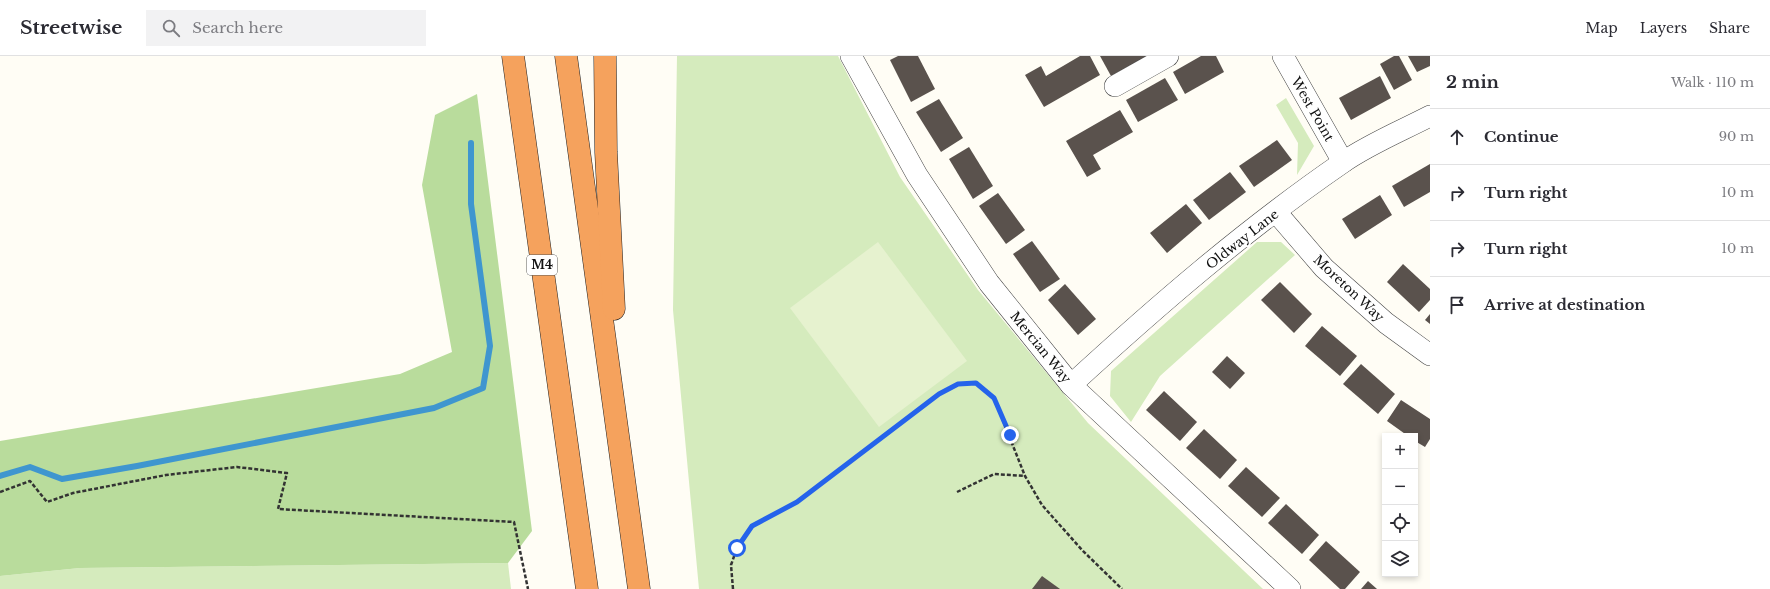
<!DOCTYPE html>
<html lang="en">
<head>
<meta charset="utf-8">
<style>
	:root { --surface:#fff; --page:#f2f2f3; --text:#2b2b33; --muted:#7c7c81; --line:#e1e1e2 }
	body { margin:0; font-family:"Libre Baskerville",serif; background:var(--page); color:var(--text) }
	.controls { position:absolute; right:12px; bottom:12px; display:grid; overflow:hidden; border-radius:0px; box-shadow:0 2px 6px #0003 }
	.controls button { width:36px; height:36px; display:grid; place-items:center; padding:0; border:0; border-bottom:1px solid var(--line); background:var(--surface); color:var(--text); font:20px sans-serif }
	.stop { position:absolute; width:12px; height:12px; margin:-9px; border:3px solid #2563eb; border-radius:50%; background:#fff }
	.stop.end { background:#2563eb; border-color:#fff; box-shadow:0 1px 4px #0008 }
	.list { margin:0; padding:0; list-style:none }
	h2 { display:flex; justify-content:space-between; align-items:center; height:52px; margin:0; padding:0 16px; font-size:17px }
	h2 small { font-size:13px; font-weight:400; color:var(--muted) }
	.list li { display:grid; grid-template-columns:26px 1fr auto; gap:12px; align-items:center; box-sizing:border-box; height:56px; padding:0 16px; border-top:1px solid var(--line) }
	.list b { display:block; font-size:15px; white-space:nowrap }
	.list em { font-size:13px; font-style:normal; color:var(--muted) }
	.icon { flex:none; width:22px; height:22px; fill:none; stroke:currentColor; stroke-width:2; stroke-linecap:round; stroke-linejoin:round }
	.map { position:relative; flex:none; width:1430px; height:533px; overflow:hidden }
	header { display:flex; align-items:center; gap:24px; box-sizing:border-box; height:56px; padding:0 20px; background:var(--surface); border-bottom:1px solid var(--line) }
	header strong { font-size:19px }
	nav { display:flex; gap:22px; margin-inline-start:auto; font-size:14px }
	.search { width:280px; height:36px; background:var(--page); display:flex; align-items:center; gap:10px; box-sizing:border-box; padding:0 14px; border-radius:0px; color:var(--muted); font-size:15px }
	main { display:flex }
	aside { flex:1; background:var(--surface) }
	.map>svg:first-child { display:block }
</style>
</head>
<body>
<header>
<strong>Streetwise</strong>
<div class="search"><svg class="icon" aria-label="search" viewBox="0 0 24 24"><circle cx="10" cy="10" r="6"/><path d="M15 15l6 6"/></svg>Search here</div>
<nav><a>Map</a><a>Layers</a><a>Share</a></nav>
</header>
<main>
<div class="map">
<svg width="1430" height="533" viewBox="0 0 1430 533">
	<rect width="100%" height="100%" fill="#fffdf5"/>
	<g fill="#d5ebbd">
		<polygon points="677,0 838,0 900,121 978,234 1088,367 1263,533 699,533 673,254"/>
		<polygon points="1286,42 1314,90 1297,119 1298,87 1276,49"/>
		<polygon points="1257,186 1281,186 1295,199 1160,320 1131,366 1110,340 1111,315"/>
		<polygon points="508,507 511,533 0,533 0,520 80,512"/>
	</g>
	<polygon fill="#b9dc9c" points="477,38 532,475 508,507 80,512 0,520 0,385 400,318 452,296 422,129 435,59"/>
	<polygon fill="#e6f2cf" points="878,186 967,305 879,371 790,252"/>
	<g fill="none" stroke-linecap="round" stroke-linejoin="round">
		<polyline stroke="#3f96cf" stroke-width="6" points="0,420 30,411 62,423 137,410 434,352 483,332 490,290 471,148 471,87"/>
	</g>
	<g fill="#5a524d">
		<polygon points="898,0 918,0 935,33 911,46 890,4"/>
		<polygon points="1080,0 1090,0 1100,19 1044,51 1025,19 1041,10 1046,20"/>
		<polygon points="1100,0 1147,0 1111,20"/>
		<polygon points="1201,0 1216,0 1224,16 1185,38 1173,16"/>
		<polygon points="1394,0 1399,0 1412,24 1394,34 1380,8"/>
		<polygon points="1408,0 1430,0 1430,10 1417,16"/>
		<polygon points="1380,20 1391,42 1351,64 1339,42"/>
		<polygon points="1165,22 1178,44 1138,66 1126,44"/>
		<polygon points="939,43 963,82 941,96 916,56"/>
		<polygon points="1120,54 1133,76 1093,99 1101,113 1087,121 1066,85"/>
		<polygon points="1277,84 1292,104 1254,131 1239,110"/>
		<polygon points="969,91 993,130 973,143 949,103"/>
		<polygon points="1430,108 1430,136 1404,151 1392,130"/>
		<polygon points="1230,116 1246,136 1209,164 1193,144"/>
		<polygon points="998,137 1025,174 1006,188 979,150"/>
		<polygon points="1380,139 1392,159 1355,183 1342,163"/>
		<polygon points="1186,148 1202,167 1167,197 1150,177"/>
		<polygon points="1032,185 1060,223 1040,236 1013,198"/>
		<polygon points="1403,208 1430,233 1430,244 1419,256 1387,226"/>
		<polygon points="1280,226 1312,258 1294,277 1261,244"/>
		<polygon points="1065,228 1096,263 1078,279 1048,244"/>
		<polygon points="1430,258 1430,268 1425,264"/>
		<polygon points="1322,270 1357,300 1340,320 1305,290"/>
		<polygon points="1227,300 1245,317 1230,333 1212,316"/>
		<polygon points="1361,308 1395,338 1378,358 1343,328"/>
		<polygon points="1164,335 1197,366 1180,385 1146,354"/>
		<polygon points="1401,344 1430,363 1430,383 1425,391 1415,385 1415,380 1408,380 1387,365"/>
		<polygon points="1204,373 1237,404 1220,423 1186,392"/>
		<polygon points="1246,411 1280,442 1262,461 1228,430"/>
		<polygon points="1286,448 1319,479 1302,498 1268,467"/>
		<polygon points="1326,485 1360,516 1345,533 1340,533 1309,504"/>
		<polygon points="1042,520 1060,533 1032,533"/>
		<polygon points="1368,525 1377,533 1361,533"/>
	</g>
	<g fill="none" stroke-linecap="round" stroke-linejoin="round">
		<defs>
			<g id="minor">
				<polyline points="851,0 917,119 989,227 1071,329 1290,533"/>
				<polyline points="1283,0 1343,106"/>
				<polyline points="1115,30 1168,0"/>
				<polyline points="1276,156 1324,212 1386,267 1430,299"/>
				<path d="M 1071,329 C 1157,250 1246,173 1342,107 C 1367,89 1403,74 1430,60"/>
			</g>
			<g id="highway">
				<polyline points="513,0 587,533"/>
				<polyline points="566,0 639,533"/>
				<polyline points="605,0 606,96 614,253"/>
			</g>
		</defs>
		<use href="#minor" stroke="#444" stroke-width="22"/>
		<use href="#highway" stroke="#222" stroke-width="23"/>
		<g stroke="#333" stroke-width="2.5" stroke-dasharray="4 2" stroke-linecap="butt">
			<polyline points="0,436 30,425 47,446 73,437 166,419 237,411 287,417 278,453 514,466 528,533"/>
			<polyline points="957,436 994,418 1025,420"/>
			<polyline points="733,533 731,509 737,492 752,470 797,446 939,338 958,328 976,327 994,342 1025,420 1042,449 1082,494 1122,533"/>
		</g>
		<use href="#minor" stroke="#fff" stroke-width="21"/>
		<use href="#highway" stroke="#f5a25d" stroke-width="22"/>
	</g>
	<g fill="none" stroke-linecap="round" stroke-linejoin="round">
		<polyline stroke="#2563eb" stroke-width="5" points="737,492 752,470 797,446 939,338 958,328 976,327 994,342 1010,379"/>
	</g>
	<g text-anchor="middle" stroke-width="4" stroke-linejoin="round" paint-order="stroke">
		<rect fill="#fff" stroke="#585858" stroke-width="1" x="527" y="199" width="30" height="20" rx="3"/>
		<g font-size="12" font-weight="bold" fill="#111">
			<text x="542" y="213">M4</text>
		</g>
		<g font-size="13" fill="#111" stroke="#fff">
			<text transform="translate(1313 53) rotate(60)" y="5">West Point</text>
			<text transform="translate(1242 183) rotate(-38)" y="5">Oldway Lane</text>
			<text transform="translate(1349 232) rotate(43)" y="5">Moreton Way</text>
			<text transform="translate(1041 291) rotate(51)" y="5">Mercian Way</text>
		</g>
	</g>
</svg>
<div class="controls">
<button>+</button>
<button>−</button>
<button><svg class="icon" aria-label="locate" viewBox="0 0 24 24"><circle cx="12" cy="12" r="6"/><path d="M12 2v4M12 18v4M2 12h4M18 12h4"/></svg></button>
<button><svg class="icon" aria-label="layers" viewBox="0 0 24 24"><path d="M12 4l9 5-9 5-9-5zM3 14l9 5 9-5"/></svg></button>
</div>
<div class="stop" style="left:737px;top:492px"></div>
<div class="stop end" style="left:1010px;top:379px"></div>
</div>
<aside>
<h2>2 min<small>Walk · 110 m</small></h2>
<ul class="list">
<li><svg class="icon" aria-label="ahead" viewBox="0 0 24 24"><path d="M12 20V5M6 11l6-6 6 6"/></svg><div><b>Continue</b></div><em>90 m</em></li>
<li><svg class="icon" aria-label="right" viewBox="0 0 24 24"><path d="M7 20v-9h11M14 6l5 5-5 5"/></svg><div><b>Turn right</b></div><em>10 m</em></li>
<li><svg class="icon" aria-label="right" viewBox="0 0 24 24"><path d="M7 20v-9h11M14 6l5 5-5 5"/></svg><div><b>Turn right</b></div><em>10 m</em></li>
<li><svg class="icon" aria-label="arrive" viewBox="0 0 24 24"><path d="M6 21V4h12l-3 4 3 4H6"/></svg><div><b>Arrive at destination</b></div></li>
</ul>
</aside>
</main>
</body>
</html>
